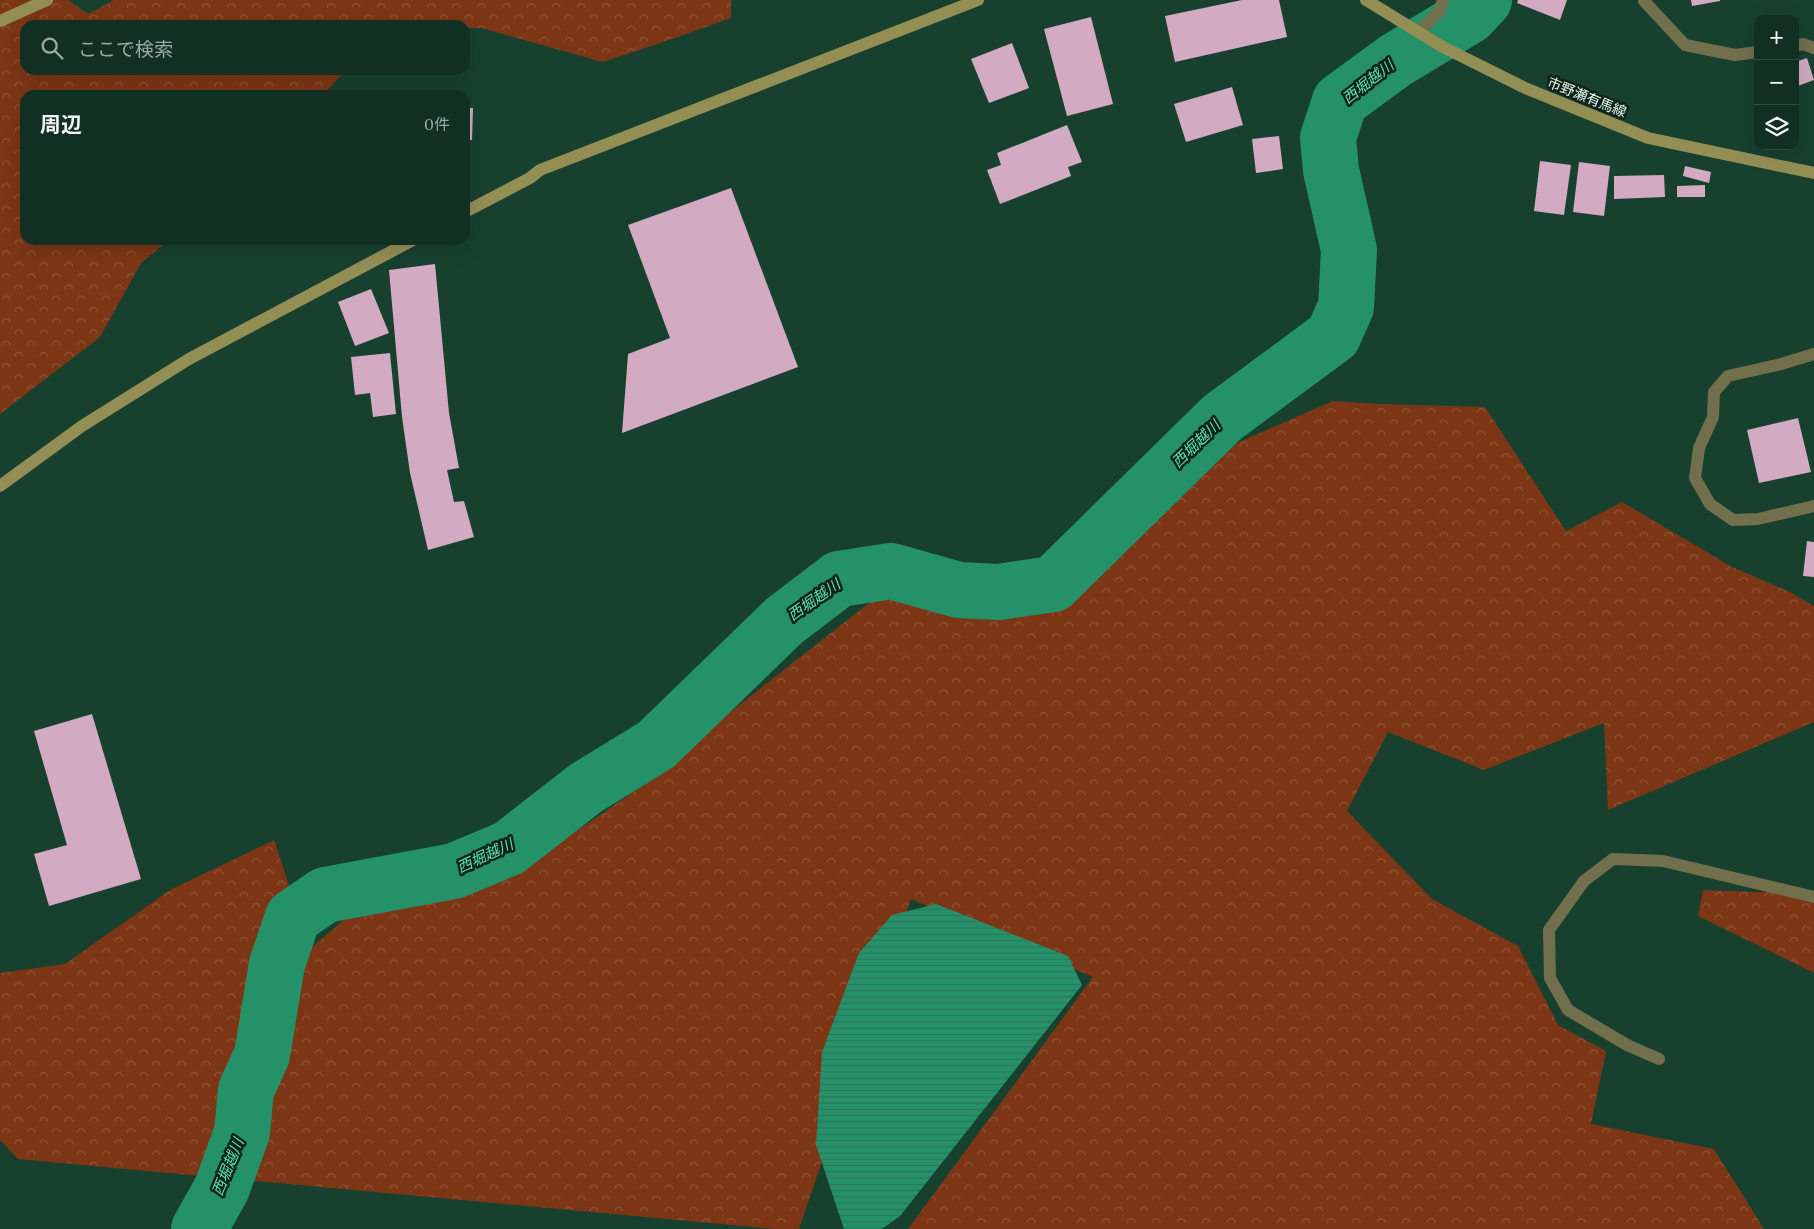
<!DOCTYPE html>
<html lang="ja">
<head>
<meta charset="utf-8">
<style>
	:root { --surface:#113023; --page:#1e3c30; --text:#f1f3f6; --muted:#9ca9a6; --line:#304b41 }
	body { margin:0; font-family:Lora,"Noto Sans JP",serif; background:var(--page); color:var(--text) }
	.controls { position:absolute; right:15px; top:15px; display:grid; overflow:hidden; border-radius:10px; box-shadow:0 5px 20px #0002 }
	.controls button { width:45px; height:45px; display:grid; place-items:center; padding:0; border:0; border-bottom:1px solid var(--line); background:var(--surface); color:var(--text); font:25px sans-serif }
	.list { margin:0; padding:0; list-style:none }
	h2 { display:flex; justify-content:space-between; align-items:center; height:65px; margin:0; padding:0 20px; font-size:21px }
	h2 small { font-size:16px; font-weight:400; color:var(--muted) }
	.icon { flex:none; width:28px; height:28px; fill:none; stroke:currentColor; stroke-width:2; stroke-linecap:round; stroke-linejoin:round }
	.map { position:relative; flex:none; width:1814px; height:1229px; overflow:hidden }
	.search { position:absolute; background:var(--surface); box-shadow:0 5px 20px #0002; left:20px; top:20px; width:450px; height:55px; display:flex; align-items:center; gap:12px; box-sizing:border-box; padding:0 18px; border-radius:15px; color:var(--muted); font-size:19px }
	.panel { position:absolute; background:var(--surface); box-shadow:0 5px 20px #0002; left:20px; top:90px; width:450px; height:155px; border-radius:15px }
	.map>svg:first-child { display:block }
</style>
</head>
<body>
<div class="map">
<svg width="1814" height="1229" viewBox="0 0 1814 1229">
	<defs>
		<pattern id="forest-crowns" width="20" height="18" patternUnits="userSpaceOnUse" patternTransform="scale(1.25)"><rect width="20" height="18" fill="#7c3615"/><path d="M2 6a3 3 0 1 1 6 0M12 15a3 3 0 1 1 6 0" fill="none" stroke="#8e5437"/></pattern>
		<pattern id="water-rules" width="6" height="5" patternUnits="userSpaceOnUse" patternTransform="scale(1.25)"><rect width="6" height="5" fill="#249169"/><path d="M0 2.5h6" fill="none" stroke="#31755b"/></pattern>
	</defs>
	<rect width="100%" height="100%" fill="#17402f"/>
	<g fill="url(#forest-crowns)">
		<polygon points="0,0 68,0 88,14 114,0 731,0 731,18 675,38 603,62 481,28 465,28 465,25 25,25 25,70 346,70 323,95 25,95 25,240 169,240 141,263 100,337 0,414"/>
		<polygon points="1333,401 1381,404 1485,407 1566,531 1622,502 1732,567 1788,591 1814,606 1814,722 1608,810 1604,723 1484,770 1388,732 1347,811 1432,899 1518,946 1558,1025 1606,1051 1591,1124 1714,1149 1764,1229 908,1229 1093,977 911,899 799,1229 775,1229 18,1159 0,1140 0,973 65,964 170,890 274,840 310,949 347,917 436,890 556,845 629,795 680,740 729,713 878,596 1079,597 1198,460"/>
		<polygon points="1703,890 1814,894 1814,973 1698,916"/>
	</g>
	<polygon fill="url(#water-rules)" points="936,904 1068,956 1082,985 900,1216 882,1229 844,1229 816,1145 822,1052 859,953 892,915"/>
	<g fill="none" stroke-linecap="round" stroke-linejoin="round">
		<polyline stroke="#249169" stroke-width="56" points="199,1229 222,1188 242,1132 246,1090 262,1055 277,964 293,917 325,895 454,871 509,848 586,788 656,745 784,621 839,579 891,571 959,590 998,592 1053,584 1222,418 1333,336 1346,307 1349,250 1331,170 1328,138 1340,101 1396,60 1469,16 1484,0"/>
	</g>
	<g fill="#d2aac1">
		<polygon points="1242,0 1279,0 1287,37 1175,62 1165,16"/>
		<polygon points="1518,0 1567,0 1560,20 1517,3"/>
		<polygon points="1691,0 1720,0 1720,1 1692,6"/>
		<polygon points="1091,17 1113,104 1067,116 1044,29"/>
		<polygon points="1012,43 1029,88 989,103 971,59"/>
		<polygon points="1807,58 1814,80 1795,87 1795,62"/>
		<polygon points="1232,87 1243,125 1186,142 1174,104"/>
		<polygon points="465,108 473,108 472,140 465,140"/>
		<polygon points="1067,125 1082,162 1068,167 1071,176 1000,204 987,170 1001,165 997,153"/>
		<polygon points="1279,136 1283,169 1256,173 1252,139"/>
		<polygon points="1540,161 1571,165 1564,215 1534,211"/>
		<polygon points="1579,162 1610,166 1604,216 1573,212"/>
		<polygon points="1685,166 1711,172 1709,183 1683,176"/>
		<polygon points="1664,175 1665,197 1614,199 1614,176"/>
		<polygon points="1705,185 1705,197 1677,197 1677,186"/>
		<polygon points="731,188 798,367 622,433 628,354 670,338 628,225"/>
		<polygon points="435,264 449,413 459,468 447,470 454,502 464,501 474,537 428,550 410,473 402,417 389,270"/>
		<polygon points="371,289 389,333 355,346 338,302"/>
		<polygon points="390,353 396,414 373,417 370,393 355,395 351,357"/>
		<polygon points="1798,418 1811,472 1759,483 1747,430"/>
		<polygon points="1807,541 1814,542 1814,577 1803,576"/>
		<polygon points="92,714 141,879 49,906 34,854 67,845 34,731"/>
	</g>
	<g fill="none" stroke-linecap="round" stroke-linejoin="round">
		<g stroke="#726f4c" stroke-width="12">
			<polyline points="1644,1 1685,45 1735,55 1758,52"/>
			<polyline points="1795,46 1803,44 1814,48"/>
		</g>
		<g stroke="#726f4c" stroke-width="12">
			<polyline points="1418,32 1439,12 1443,0"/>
			<polyline points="1814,354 1781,364 1728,376 1714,392 1713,417 1699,448 1695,478 1710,504 1733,520 1758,519 1814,506"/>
			<polyline points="1659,1059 1627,1045 1568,1010 1550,978 1549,930 1584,881 1613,859 1663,861 1814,897"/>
		</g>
		<g stroke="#938e54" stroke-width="12">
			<polyline points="1366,0 1441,46 1525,88 1648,138 1814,173"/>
			<polyline points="0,21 47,0"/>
			<polyline points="465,212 530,178 540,170 978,0"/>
			<polyline points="0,486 82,426 189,359 413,240"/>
		</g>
	</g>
	<g text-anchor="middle" stroke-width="5" stroke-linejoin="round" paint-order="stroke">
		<g font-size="14" fill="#e3f9ee" stroke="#11221b">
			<text transform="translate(1587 97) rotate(22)" y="5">市野瀬有馬線</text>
		</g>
		<g font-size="15" font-style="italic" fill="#5be5ae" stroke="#11221b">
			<text transform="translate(1368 82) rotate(-38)" y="5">西堀越川</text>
			<text transform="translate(1196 444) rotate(-44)" y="5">西堀越川</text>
			<text transform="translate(814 600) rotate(-35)" y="5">西堀越川</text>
			<text transform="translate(485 856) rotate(-25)" y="5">西堀越川</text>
			<text transform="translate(228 1167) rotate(-68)" y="5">西堀越川</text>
		</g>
	</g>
</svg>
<div class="controls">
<button>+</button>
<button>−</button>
<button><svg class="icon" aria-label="layers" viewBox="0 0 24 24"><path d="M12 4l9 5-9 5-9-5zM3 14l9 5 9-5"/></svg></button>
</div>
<div class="search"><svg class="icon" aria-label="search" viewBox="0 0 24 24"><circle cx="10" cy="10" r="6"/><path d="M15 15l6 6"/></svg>ここで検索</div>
<section class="panel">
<h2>周辺<small>0件</small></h2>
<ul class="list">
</ul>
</section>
</div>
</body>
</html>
